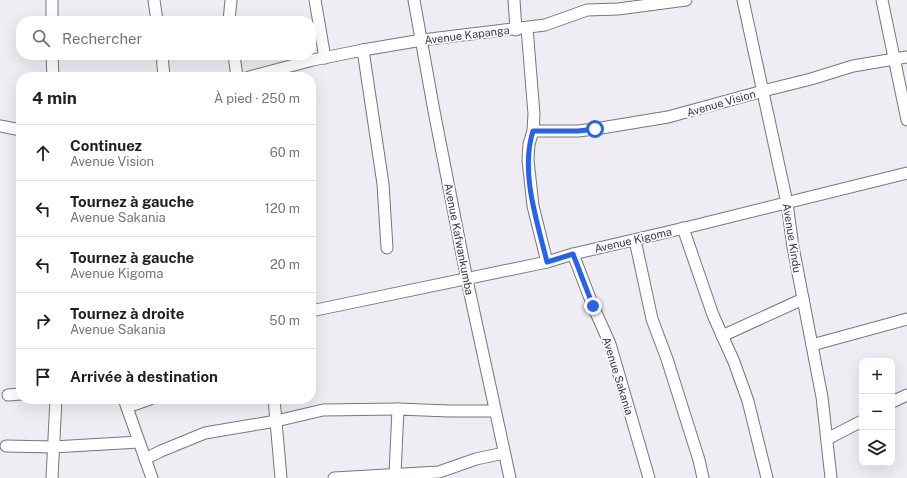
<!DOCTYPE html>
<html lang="fr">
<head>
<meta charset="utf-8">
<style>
	:root { --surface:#fff; --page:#f6f6f6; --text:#202124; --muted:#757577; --line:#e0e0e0 }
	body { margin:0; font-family:"Public Sans",sans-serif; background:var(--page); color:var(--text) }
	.controls { position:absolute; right:12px; bottom:12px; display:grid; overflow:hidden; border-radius:8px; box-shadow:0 4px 16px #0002 }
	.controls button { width:36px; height:36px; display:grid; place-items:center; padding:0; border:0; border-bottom:1px solid var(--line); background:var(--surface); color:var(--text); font:20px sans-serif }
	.stop { position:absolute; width:12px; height:12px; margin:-9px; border:3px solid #2563eb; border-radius:50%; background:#fff }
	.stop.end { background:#2563eb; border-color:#fff; box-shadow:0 1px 4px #0008 }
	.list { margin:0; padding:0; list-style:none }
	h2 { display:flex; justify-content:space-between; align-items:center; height:52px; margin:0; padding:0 16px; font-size:17px }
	h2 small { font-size:13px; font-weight:400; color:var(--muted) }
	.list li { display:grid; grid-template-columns:26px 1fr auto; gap:12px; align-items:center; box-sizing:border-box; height:56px; padding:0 16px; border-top:1px solid var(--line) }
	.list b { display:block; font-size:15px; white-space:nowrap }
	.list p { margin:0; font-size:13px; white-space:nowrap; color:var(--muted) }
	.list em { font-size:13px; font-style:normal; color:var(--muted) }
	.icon { flex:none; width:22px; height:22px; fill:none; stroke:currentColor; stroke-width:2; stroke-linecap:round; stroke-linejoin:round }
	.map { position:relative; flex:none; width:907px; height:478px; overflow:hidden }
	.search { position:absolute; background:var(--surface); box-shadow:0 4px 16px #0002; left:16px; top:16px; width:300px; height:44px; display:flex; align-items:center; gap:10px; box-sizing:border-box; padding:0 14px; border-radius:16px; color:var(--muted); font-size:15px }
	.panel { position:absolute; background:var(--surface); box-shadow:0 4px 16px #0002; left:16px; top:72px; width:300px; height:332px; border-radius:16px }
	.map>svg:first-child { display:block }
</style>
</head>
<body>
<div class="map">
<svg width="907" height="478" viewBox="0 0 907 478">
	<rect width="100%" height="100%" fill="#efecf3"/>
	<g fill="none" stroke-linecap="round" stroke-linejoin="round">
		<defs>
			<g id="minor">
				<polyline points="154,0 157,21"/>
				<polyline points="315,0 325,58"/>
				<polyline points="414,0 434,111 467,280 510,478"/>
				<polyline points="514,0 516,30"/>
				<polyline points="743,0 787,203 793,247 822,397 831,478"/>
				<polyline points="882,0 907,120"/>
				<polyline points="52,21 52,0"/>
				<polyline points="229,21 231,0"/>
				<polyline points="527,28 534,114 533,131 529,144 528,160 533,206 547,262"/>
				<polyline points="363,50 383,184 387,248"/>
				<polyline points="52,55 53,77"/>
				<polyline points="162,55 164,77"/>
				<polyline points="234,55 237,77"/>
				<polyline points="249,77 313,60 363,50 422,40 545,25 587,10 618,9 686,0"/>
				<polyline points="0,126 21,130"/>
				<polyline points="533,131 578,131 595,129 668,117 763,91 811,79 853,66 907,57"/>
				<polyline points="683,228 713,315 734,362 748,401 767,478"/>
				<polyline points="635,240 652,319 667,359 699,460 703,478"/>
				<polyline points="573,254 593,306 610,344 649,478"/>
				<polyline points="311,311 547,262 573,254 693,226 907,173"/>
				<polyline points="722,336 803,299"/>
				<polyline points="812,345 907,319"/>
				<polyline points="8,395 21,394"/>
				<polyline points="124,399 152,478"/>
				<polyline points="274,399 281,478"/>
				<polyline points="892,402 907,395"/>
				<polyline points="127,407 150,399"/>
				<polyline points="827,439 862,421"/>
				<polyline points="6,446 53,447 139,442"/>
				<polyline points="145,459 161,451 205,433 276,421 323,410 398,409"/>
				<polyline points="395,474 398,409 449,411 494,411"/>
				<polyline points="52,478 56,399"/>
				<polyline points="334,478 439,472 476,459 504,453"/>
			</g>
		</defs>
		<use href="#minor" stroke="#78757b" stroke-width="13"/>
		<use href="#minor" stroke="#fff" stroke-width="11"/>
	</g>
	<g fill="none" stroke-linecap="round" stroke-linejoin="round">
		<path stroke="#2563eb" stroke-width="5" d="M 593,306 L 573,254 L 547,262 C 537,221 520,172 533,131 L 578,131 L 595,129"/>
	</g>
	<g text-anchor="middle" stroke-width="3.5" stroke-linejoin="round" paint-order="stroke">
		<g font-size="11" fill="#3a383b" stroke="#fcfafe">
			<text transform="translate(467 35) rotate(-7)" y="4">Avenue Kapanga</text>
			<text transform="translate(721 103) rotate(-16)" y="4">Avenue Vision</text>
			<text transform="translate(792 238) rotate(81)" y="4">Avenue Kindu</text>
			<text transform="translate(459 239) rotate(79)" y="4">Avenue Kafwankumba</text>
			<text transform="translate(633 240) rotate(-13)" y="4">Avenue Kigoma</text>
			<text transform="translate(618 376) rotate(73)" y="4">Avenue Sakania</text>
		</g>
	</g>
</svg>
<div class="controls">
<button>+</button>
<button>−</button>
<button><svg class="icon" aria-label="layers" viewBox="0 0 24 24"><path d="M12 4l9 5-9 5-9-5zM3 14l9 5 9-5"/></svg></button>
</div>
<div class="stop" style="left:595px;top:129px"></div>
<div class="stop end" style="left:593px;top:306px"></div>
<div class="search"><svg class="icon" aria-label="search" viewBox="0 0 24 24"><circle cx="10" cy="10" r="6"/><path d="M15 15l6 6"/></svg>Rechercher</div>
<section class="panel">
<h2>4 min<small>À pied · 250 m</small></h2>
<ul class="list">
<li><svg class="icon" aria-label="ahead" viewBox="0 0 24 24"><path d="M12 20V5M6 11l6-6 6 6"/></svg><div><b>Continuez</b><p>Avenue Vision</p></div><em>60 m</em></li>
<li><svg class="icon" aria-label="left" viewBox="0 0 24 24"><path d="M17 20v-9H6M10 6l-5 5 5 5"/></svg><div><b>Tournez à gauche</b><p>Avenue Sakania</p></div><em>120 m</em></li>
<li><svg class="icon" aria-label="left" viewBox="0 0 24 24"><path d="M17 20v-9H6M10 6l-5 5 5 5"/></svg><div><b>Tournez à gauche</b><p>Avenue Kigoma</p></div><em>20 m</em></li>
<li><svg class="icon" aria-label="right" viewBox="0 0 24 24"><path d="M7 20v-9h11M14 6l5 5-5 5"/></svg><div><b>Tournez à droite</b><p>Avenue Sakania</p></div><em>50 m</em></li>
<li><svg class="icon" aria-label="arrive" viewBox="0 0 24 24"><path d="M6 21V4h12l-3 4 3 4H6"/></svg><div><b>Arrivée à destination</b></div></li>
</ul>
</section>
</div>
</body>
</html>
